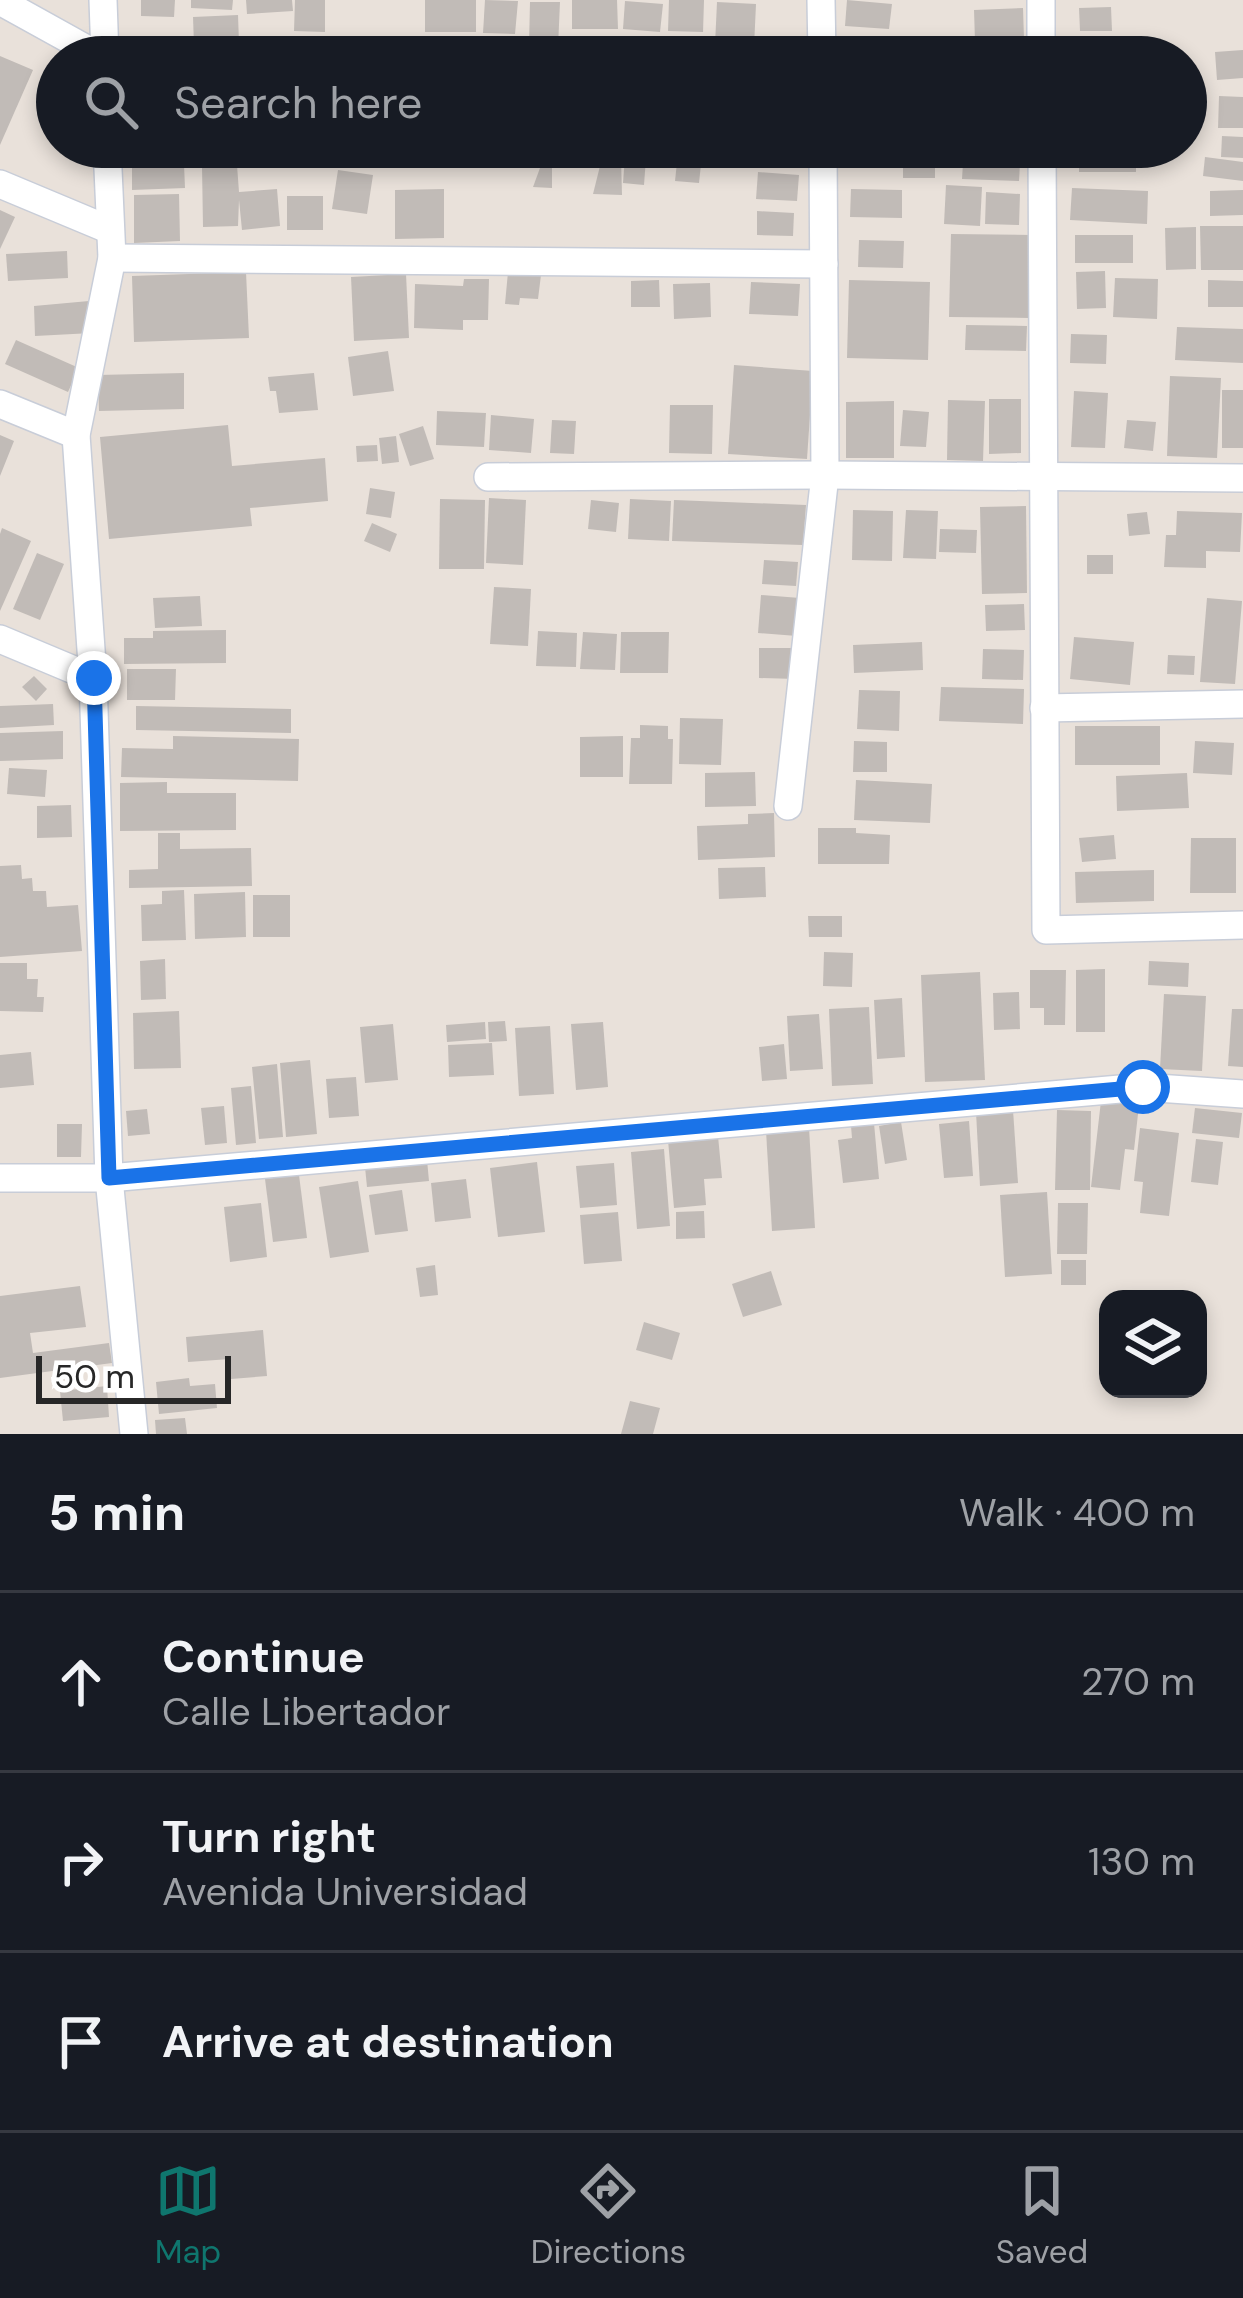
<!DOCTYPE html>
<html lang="en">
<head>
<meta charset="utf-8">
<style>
	:root { --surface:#171b24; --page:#242831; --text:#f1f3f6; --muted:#9ea1a6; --line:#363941; --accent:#0f766e }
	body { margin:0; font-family:"DM Sans",sans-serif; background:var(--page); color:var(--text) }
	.controls { position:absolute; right:36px; bottom:36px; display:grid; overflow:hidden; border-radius:24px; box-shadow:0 6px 18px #0003 }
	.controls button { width:108px; height:108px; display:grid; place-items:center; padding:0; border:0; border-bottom:3px solid var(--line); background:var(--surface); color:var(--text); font:60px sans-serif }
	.scale { position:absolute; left:36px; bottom:30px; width:195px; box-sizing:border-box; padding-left:12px; border:6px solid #272727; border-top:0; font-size:33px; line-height:42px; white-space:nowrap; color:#272727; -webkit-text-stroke:9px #fff; paint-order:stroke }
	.stop { position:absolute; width:36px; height:36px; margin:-27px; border:9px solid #1a73e8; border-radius:50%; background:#fff }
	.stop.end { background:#1a73e8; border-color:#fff; box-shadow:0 3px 12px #0008 }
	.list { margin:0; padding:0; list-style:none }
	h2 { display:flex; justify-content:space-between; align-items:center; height:156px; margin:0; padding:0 48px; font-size:51px }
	h2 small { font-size:39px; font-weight:400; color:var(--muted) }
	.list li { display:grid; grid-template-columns:78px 1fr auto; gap:36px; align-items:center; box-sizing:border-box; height:180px; padding:0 48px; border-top:3px solid var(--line) }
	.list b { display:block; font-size:45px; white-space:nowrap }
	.list p { margin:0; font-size:39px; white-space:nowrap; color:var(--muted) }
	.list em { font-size:39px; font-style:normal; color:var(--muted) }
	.icon { flex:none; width:66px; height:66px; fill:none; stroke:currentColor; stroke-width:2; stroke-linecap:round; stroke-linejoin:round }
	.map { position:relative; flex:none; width:1243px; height:1434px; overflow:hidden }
	.search { position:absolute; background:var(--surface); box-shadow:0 6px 18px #0003; left:36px; right:36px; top:36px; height:132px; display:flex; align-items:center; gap:30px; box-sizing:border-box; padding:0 42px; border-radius:66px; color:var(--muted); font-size:45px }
	.sheet { height:696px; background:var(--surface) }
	nav { display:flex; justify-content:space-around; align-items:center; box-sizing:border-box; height:168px; border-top:3px solid var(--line); background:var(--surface); font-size:33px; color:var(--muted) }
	nav a { display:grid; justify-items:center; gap:6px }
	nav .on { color:var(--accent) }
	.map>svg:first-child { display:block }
</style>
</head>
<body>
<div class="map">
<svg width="1243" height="1434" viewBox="0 0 1243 1434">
	<rect width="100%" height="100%" fill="#e9e1da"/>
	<g fill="#c1bbb7">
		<polygon points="141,0 175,0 174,17 141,16"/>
		<polygon points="191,0 233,0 232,10 191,8"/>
		<polygon points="246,0 292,0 293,11 247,14"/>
		<polygon points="295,0 325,0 325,32 294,31"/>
		<rect x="425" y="0" width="51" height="32"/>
		<polygon points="485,0 518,1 515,34 483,33"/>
		<polygon points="572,0 617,0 618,29 572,29"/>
		<polygon points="669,0 704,0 703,32 668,31"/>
		<polygon points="847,0 892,4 889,29 845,26"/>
		<polygon points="625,1 663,4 660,32 623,29"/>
		<polygon points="530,2 560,2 558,47 529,46"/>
		<polygon points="717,2 756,4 754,47 715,45"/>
		<polygon points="1111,7 1112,31 1080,31 1079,8"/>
		<polygon points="1023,8 1024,39 975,41 974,10"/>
		<polygon points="238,15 239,43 194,45 193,17"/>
		<polygon points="936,44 970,45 969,57 935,57"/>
		<polygon points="984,47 1028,48 1028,57 984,57"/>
		<polygon points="902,48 902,57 875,57 875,49"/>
		<rect x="1079" y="49" width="57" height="8"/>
		<polygon points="1243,50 1243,78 1217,80 1215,52"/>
		<polygon points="0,56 33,70 0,145"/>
		<polygon points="1219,96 1243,97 1243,128 1218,128"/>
		<polygon points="1222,136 1243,137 1243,158 1221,157"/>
		<polygon points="295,147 331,147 331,159 296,160"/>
		<polygon points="340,147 384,147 384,160 340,161"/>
		<polygon points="729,147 793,147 793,161 729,159"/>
		<rect x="903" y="147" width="32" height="31"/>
		<polygon points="964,147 1021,147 1019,181 962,179"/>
		<rect x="1079" y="147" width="57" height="25"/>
		<polygon points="678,153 702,155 699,183 675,181"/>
		<polygon points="625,156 646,158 644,185 623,183"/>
		<polygon points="1205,157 1243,162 1243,181 1203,176"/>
		<polygon points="621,158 622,195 593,194 601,162"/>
		<polygon points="132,162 184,164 185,188 132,190"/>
		<polygon points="237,165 239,192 277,189 280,226 242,230 239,200 238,226 203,227 202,166"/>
		<polygon points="552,166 552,188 533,187 540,168"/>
		<polygon points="338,170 373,175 367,214 332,209"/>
		<polygon points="758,172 799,175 797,201 756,199"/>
		<polygon points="946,185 982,187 980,226 944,224"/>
		<polygon points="1072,188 1148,191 1147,224 1070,220"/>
		<polygon points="444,189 444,238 395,239 395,190"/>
		<polygon points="851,189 902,190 902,218 850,217"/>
		<polygon points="1243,190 1243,215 1210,216 1210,191"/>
		<polygon points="986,192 1020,194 1019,225 985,224"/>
		<polygon points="179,194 180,241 134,243 134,195"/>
		<rect x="287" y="196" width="36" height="34"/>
		<polygon points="0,210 15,217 0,249"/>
		<polygon points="757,211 794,213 793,236 757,235"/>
		<polygon points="1200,226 1243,226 1243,270 1201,270"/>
		<polygon points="1196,227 1196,269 1166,270 1165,228"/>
		<polygon points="951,234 1031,235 1029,318 949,317"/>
		<rect x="1075" y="235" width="58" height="28"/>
		<polygon points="859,240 904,241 903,268 858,267"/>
		<polygon points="67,251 68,278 8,281 6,254"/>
		<polygon points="1105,271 1106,308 1077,309 1076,272"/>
		<polygon points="246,272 249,338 134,342 132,276"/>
		<polygon points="508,272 541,275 538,299 520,298 519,305 505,304"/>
		<polygon points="406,274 409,338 354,341 351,277"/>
		<polygon points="1115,278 1158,279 1157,319 1113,317"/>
		<polygon points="464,279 489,279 488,320 463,320 463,330 414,328 415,284 463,286"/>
		<polygon points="659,280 660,307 631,307 631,281"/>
		<polygon points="849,280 930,282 928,360 847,358"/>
		<polygon points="1208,280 1243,281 1243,307 1208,307"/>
		<polygon points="751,282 800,284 798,316 749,314"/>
		<polygon points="710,283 711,317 674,319 673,284"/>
		<polygon points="89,301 92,333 35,336 34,306"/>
		<polygon points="966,325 1027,326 1026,351 965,350"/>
		<polygon points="1177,327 1243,329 1243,363 1175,360"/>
		<polygon points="1071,334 1107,335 1106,364 1070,363"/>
		<polygon points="16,340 79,368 68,392 5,364"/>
		<polygon points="388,351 394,391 353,396 348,357"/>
		<polygon points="734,365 813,371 807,459 728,454"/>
		<polygon points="184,373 184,409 99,411 98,375"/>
		<polygon points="314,373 318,410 279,413 276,391 270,391 268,377"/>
		<polygon points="1170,376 1221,378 1217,458 1167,456"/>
		<rect x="1222" y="390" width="21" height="58"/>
		<polygon points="1074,391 1108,393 1105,448 1071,447"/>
		<polygon points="989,399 1021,399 1021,453 989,454"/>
		<polygon points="948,400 985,401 983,461 947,460"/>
		<polygon points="894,401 894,458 846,458 846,402"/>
		<polygon points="670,405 713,405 712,454 669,453"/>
		<polygon points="903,410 929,412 926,447 900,446"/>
		<polygon points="437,411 486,413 484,447 436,445"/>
		<polygon points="491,415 534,419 531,453 489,450"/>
		<polygon points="552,420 576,421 574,454 550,453"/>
		<polygon points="1127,420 1156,422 1153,451 1124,448"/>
		<polygon points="228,425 232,466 325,458 328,501 250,508 252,526 109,539 100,437"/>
		<polygon points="423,426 434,459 410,466 399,434"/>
		<polygon points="0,435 14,441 0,476"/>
		<polygon points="396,436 399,462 382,464 379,438"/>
		<polygon points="377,445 378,461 357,462 356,446"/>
		<polygon points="370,488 395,492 391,518 366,514"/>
		<polygon points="489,498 526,500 523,565 486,563"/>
		<polygon points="440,499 485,500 484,569 439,569"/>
		<polygon points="630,499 671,501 669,541 628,539"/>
		<polygon points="591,500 619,503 616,532 588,529"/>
		<polygon points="674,500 806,505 803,545 672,541"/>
		<polygon points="1026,506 1027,593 982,594 980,507"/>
		<polygon points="853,510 893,511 892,561 852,560"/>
		<polygon points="906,510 938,511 936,559 903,558"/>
		<polygon points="1177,511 1242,513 1240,552 1206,551 1206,568 1164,567 1166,535 1176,535"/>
		<polygon points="1147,512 1150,534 1129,536 1127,514"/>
		<polygon points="372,523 397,534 390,552 364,541"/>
		<polygon points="2,528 31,541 0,611 0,534"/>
		<polygon points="940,529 977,530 976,553 939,552"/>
		<polygon points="37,553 64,564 40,620 13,609"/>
		<rect x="1087" y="555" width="26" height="19"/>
		<polygon points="764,560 798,562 796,586 762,584"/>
		<polygon points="494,587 531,589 528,646 490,644"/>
		<polygon points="761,595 800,598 797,636 758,633"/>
		<polygon points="200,596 202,626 155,628 153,598"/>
		<polygon points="1207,598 1242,601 1235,684 1200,682"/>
		<polygon points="1024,604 1025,630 986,631 985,605"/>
		<polygon points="226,630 226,663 124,664 124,638 153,638 153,631"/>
		<polygon points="538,631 577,633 576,667 536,666"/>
		<polygon points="583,632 617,634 615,670 580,669"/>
		<polygon points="621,632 669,632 668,673 620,673"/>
		<polygon points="1074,637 1134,642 1130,685 1070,679"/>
		<polygon points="922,642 923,670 854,673 853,645"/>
		<polygon points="759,648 797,648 796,679 759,678"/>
		<polygon points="983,649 1024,650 1023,680 982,679"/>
		<polygon points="1168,655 1195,656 1194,675 1167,674"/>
		<polygon points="127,669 176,669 175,700 127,700"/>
		<polygon points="34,676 47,689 36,701 22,687"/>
		<polygon points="941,687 1024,689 1023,724 939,721"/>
		<polygon points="859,690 900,691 899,731 857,729"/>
		<polygon points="53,704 54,725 0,728 0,706"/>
		<polygon points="136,706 291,709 291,733 136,730"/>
		<polygon points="680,718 723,719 721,765 679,764"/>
		<polygon points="640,725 668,726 668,739 673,739 672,784 629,784 631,738 640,738"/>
		<rect x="1075" y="726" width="85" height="39"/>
		<polygon points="63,731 63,759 0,761 0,733"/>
		<polygon points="173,736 299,739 298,781 121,777 122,748 173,749"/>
		<polygon points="623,736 623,777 580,777 580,737"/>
		<polygon points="854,741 887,742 887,772 853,772"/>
		<polygon points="1195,741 1234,743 1232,775 1193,773"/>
		<polygon points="9,768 47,770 45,797 7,794"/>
		<polygon points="755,772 756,806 705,807 705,773"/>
		<polygon points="1187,773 1189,808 1117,811 1116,776"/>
		<polygon points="856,780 932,784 930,823 854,820"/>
		<polygon points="167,782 167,793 236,793 236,830 120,831 120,783"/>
		<polygon points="71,805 72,837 37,838 37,806"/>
		<polygon points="774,813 775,857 698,860 697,826 748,824 748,814"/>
		<polygon points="818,828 856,828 856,833 890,835 889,864 818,864"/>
		<polygon points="158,833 180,833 180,849 251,848 252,886 129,888 129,870 158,869"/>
		<polygon points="1114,835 1116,859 1082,862 1079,838"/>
		<polygon points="1191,838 1236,838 1236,893 1190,893"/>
		<polygon points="21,865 22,879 32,878 33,891 46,891 47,907 78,905 82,951 0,957 0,866"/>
		<polygon points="765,867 766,897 719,899 718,868"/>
		<polygon points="1154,870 1154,901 1076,903 1075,872"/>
		<polygon points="184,890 186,940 142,941 141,905 162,904 162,891"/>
		<polygon points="245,892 246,937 195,939 194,894"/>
		<rect x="253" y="895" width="37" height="42"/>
		<polygon points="808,916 842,916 842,937 809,937"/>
		<polygon points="824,952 853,953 852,987 823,986"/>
		<polygon points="165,959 166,999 141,1000 140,961"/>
		<polygon points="1149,961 1189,963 1188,987 1148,985"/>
		<polygon points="0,963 27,963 27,979 38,979 37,997 44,997 43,1012 0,1011"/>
		<polygon points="1105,969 1105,1032 1076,1032 1076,970"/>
		<polygon points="1030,970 1066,970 1065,1025 1044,1025 1044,1008 1030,1008"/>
		<polygon points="980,972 985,1080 925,1082 921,975"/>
		<polygon points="1019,992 1020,1029 994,1030 993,993"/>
		<polygon points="1164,994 1206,996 1202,1071 1160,1069"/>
		<polygon points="902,998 905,1057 877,1059 874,1000"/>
		<polygon points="869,1007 873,1084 832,1086 829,1009"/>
		<polygon points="1232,1009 1243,1009 1243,1067 1228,1066"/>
		<polygon points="179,1011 181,1068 134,1069 133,1013"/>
		<polygon points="819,1014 823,1069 790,1071 787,1016"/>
		<polygon points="505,1021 507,1041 489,1042 488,1022"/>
		<polygon points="485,1022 486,1039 447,1042 446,1025"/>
		<polygon points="603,1022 608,1087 576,1090 571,1024"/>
		<polygon points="393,1024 398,1080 365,1083 360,1027"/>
		<polygon points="550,1026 554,1094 519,1096 515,1028"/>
		<polygon points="492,1043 494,1075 449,1077 448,1045"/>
		<polygon points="784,1044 787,1079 762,1081 759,1047"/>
		<polygon points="31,1052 34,1085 0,1088 0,1055"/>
		<polygon points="310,1060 317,1134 286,1137 280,1063"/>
		<polygon points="277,1064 283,1137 259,1139 252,1067"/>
		<polygon points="356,1077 359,1116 329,1118 326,1079"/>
		<polygon points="251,1086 256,1143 236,1145 231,1088"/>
		<polygon points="1101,1101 1139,1105 1134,1150 1125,1149 1120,1190 1091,1187"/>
		<polygon points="224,1106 227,1143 205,1145 201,1108"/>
		<polygon points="1195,1108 1242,1113 1239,1138 1192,1133"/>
		<polygon points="147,1109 150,1134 128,1136 126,1111"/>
		<polygon points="1013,1110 1018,1183 980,1186 976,1112"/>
		<polygon points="1057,1110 1091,1111 1090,1190 1055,1190"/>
		<polygon points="969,1121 973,1176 944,1178 939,1124"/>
		<polygon points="901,1122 907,1160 885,1164 879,1126"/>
		<polygon points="874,1123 879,1179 843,1183 838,1140 852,1138 851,1126"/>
		<polygon points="57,1124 82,1124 81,1157 57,1157"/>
		<polygon points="809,1128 815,1228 772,1231 766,1131"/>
		<polygon points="1140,1128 1179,1133 1169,1216 1140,1213 1143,1182 1134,1181"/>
		<polygon points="718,1136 722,1178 704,1179 706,1205 674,1208 668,1140"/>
		<polygon points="1196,1139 1223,1142 1218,1185 1191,1182"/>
		<polygon points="664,1149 670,1226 637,1229 631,1152"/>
		<polygon points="427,1160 429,1181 367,1187 365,1167"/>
		<polygon points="537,1162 545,1232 498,1237 490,1168"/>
		<polygon points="614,1163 617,1205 580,1208 576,1166"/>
		<polygon points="299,1175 307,1238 273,1242 265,1179"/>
		<polygon points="466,1179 471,1218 435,1222 431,1183"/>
		<polygon points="358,1181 369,1252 330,1258 319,1187"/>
		<polygon points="402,1190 408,1231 375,1235 369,1195"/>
		<polygon points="1047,1192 1052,1274 1005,1277 1000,1195"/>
		<polygon points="261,1203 267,1257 230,1262 224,1207"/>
		<polygon points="1058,1203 1088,1203 1087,1254 1057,1254"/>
		<polygon points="704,1211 705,1238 676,1239 676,1212"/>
		<polygon points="618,1212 622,1261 584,1264 580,1215"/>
		<rect x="1061" y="1260" width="25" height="25"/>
		<polygon points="435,1265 438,1295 420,1297 416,1268"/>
		<polygon points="771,1271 782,1305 743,1317 732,1284"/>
		<polygon points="80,1286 86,1327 30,1333 33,1353 109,1343 112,1363 0,1378 0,1296"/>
		<polygon points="644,1322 680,1333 672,1360 636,1350"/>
		<polygon points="263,1330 267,1376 231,1379 230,1359 188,1362 186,1337"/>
		<polygon points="189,1378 190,1386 215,1384 217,1408 159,1414 156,1382"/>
		<polygon points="107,1386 109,1417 63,1421 60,1391"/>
		<polygon points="630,1401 660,1408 653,1434 621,1434"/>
		<polygon points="185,1418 187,1434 156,1434 155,1420"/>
	</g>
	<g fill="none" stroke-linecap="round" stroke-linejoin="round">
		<defs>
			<g id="street">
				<polyline points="103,0 105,57"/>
				<polyline points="821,0 822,57"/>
				<polyline points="1041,0 1041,57"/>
				<polyline points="0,1 101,57"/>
				<polyline points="107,147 112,258 76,435 93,678 109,1178 134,1434"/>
				<polyline points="1042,147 1046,930 1243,925"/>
				<polyline points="0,184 110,230"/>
				<polyline points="112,258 824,264"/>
				<polyline points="0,404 76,435"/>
				<polyline points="488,477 825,475 1243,478"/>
				<polyline points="0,639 93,678"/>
				<polyline points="1044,708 1243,704"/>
				<polyline points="788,806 825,475 823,147"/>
				<polyline points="0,1178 109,1178 1143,1087 1243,1094"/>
			</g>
		</defs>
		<use href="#street" stroke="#c8cdd8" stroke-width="30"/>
		<use href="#street" stroke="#fff" stroke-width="27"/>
	</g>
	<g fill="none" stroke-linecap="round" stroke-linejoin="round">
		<polyline stroke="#1a73e8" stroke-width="15" points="94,678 109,1178 1143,1087"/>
	</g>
</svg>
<div class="controls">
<button><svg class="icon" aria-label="layers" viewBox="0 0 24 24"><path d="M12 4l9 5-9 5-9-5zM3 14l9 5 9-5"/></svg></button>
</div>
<div class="scale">50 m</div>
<div class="stop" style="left:1143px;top:1087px"></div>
<div class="stop end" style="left:94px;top:678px"></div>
<div class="search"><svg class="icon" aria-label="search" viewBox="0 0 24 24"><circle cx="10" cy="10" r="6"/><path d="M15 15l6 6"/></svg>Search here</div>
</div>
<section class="sheet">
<h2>5 min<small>Walk · 400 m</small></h2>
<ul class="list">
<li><svg class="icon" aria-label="ahead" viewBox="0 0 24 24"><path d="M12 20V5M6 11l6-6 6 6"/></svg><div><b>Continue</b><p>Calle Libertador</p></div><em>270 m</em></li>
<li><svg class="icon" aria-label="right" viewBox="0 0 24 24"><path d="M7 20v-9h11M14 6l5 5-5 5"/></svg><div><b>Turn right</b><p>Avenida Universidad</p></div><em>130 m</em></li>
<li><svg class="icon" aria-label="arrive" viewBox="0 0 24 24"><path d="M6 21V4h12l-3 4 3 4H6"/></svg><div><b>Arrive at destination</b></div></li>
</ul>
</section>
<nav>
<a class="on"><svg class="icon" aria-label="map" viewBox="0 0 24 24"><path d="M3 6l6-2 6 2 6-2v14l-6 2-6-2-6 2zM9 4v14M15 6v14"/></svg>Map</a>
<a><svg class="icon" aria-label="directions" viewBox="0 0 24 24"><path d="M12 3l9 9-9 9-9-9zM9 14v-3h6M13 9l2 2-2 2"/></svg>Directions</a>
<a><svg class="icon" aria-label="saved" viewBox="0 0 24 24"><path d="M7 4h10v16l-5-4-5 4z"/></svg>Saved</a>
</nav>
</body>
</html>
